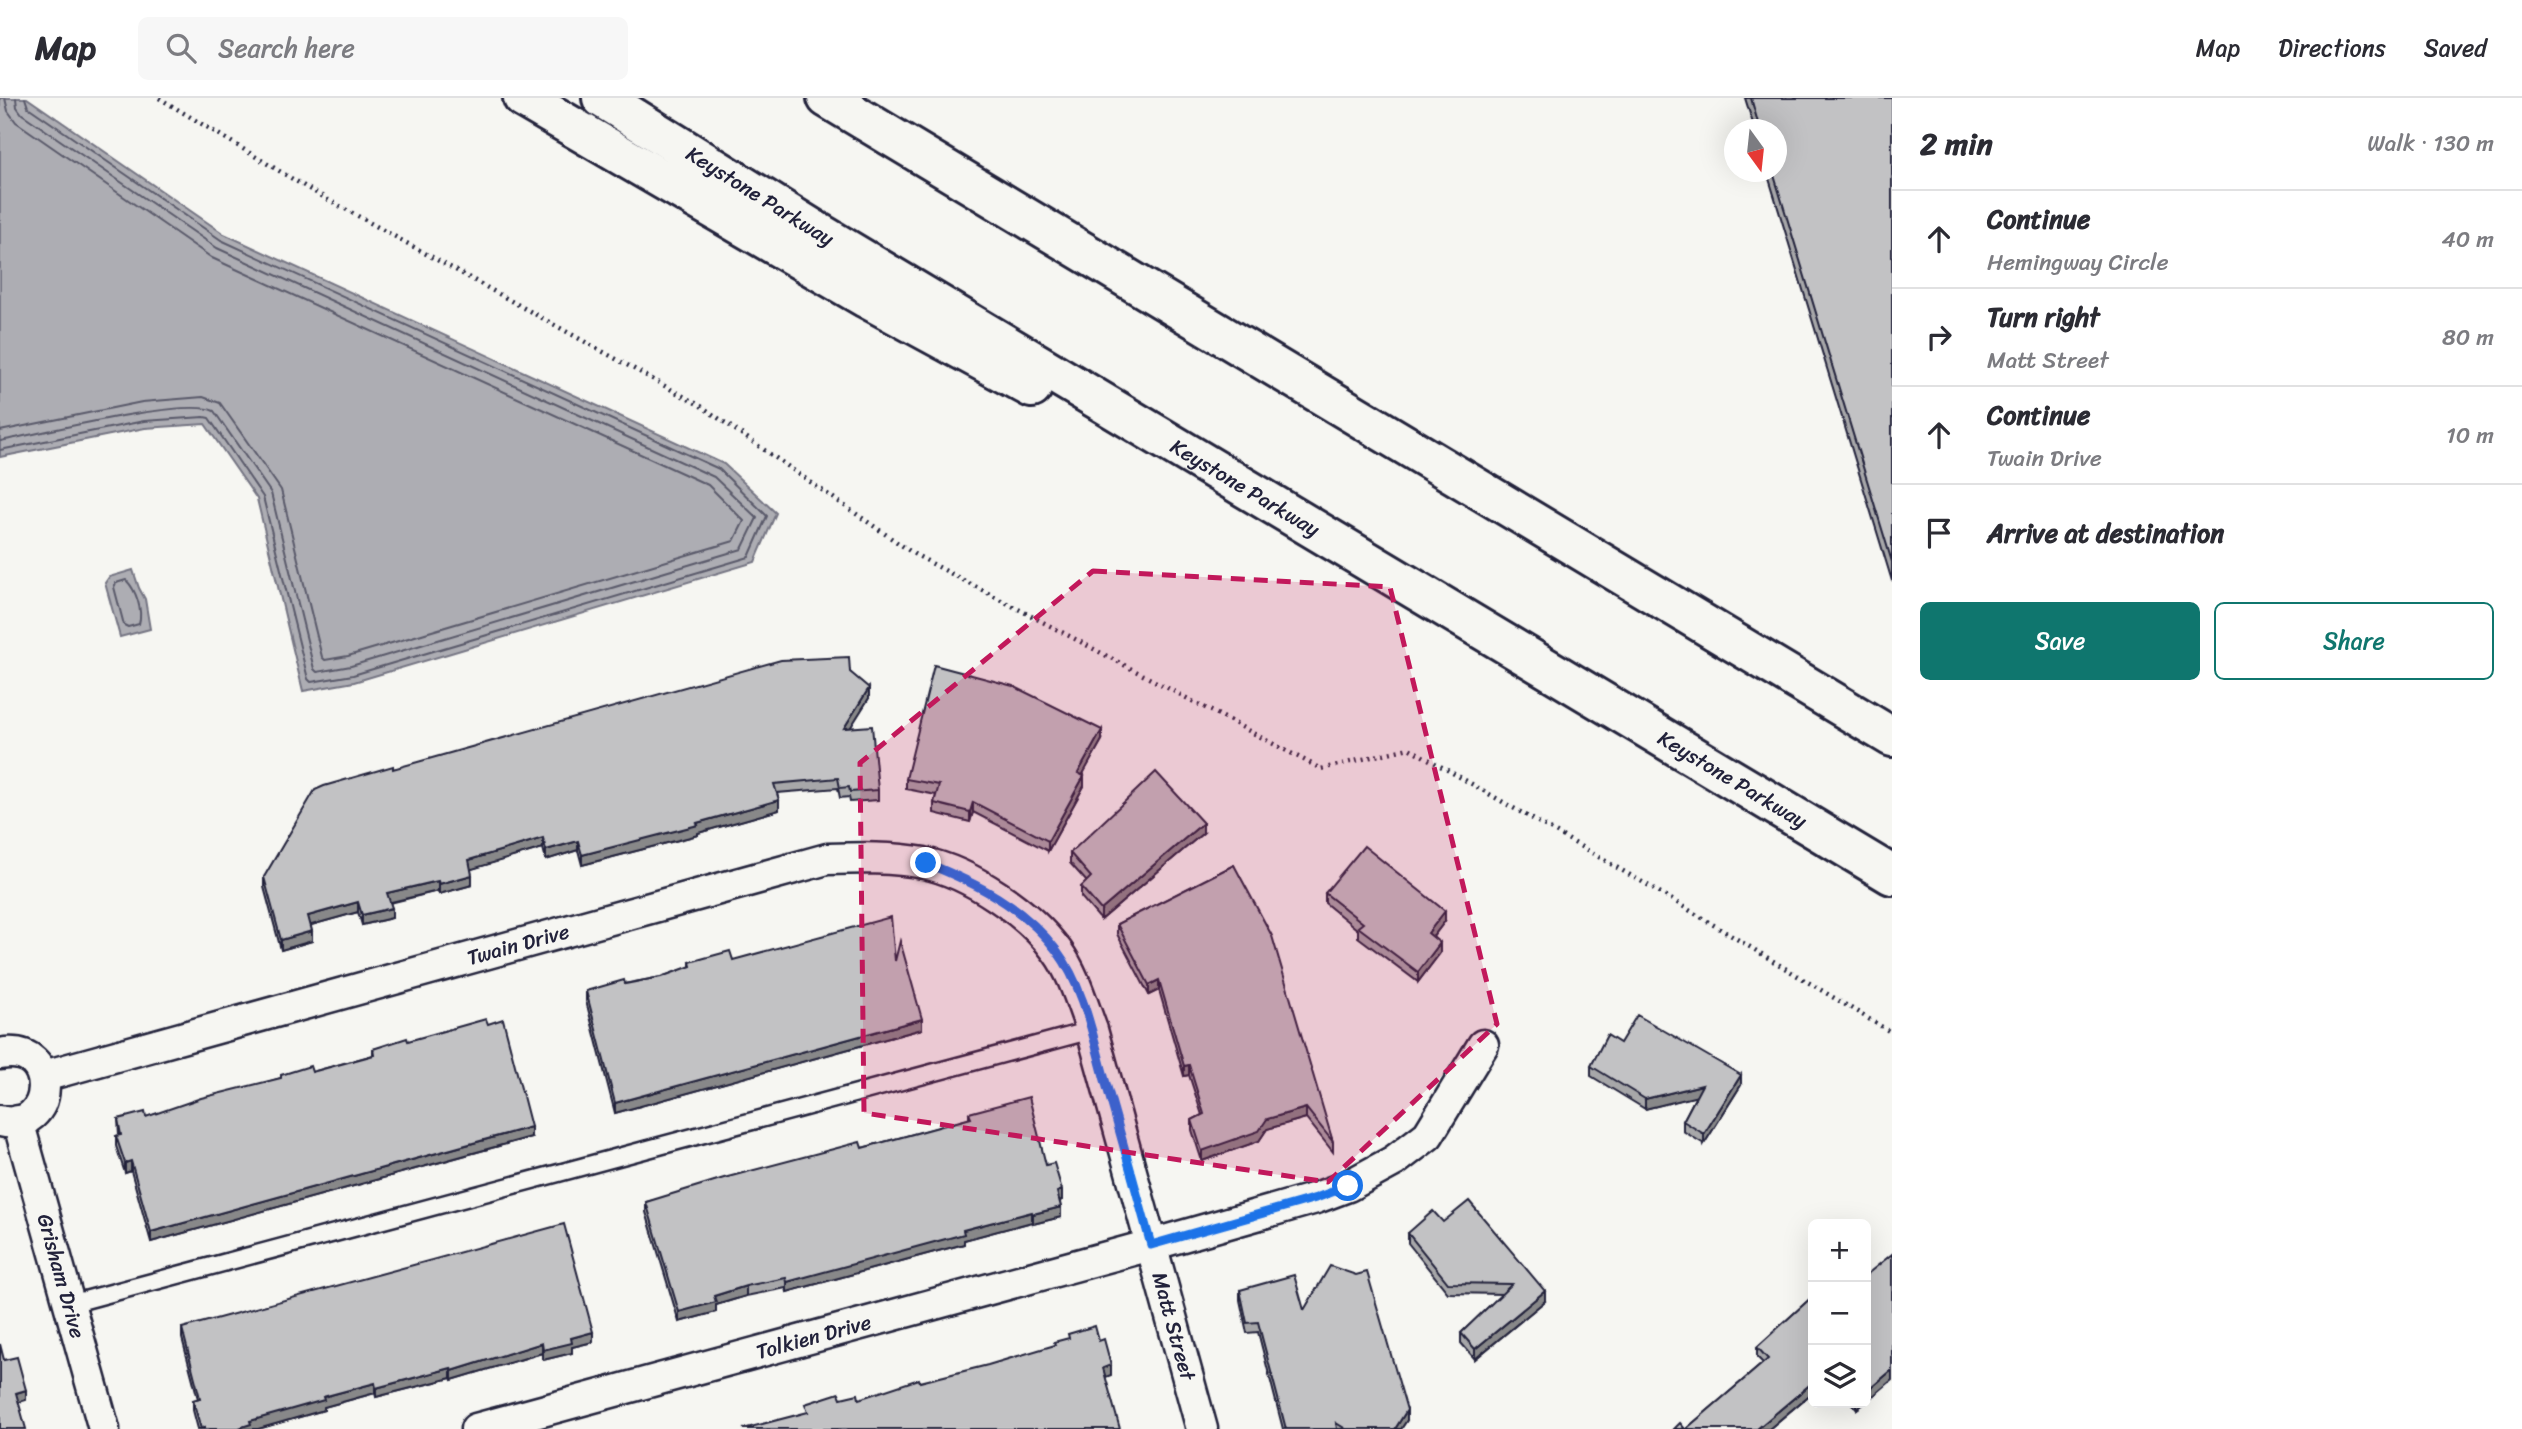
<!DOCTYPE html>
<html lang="en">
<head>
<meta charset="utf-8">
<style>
	:root { --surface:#fff; --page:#f7f7f7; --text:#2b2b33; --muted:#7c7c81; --line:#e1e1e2; --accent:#0f766e }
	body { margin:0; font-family:Sriracha,sans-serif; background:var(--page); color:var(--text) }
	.controls { position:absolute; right:21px; bottom:21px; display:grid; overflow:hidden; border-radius:10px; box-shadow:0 7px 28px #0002 }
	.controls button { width:63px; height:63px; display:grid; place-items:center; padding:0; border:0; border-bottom:2px solid var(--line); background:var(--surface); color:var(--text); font:35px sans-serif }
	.compass { position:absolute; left:1724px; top:21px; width:63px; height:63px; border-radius:50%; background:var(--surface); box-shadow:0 7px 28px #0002; rotate:165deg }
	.stop { position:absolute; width:21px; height:21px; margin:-16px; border:5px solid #1a73e8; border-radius:50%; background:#fff }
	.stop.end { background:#1a73e8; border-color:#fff; box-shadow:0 2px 7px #0008 }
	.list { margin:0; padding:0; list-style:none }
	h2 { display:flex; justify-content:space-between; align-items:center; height:91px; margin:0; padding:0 28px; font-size:30px }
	h2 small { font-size:23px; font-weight:400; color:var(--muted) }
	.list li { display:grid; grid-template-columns:46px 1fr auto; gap:21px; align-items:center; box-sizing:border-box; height:98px; padding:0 28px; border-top:2px solid var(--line) }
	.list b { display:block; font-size:26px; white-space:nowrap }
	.list p { margin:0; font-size:23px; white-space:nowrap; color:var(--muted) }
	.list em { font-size:23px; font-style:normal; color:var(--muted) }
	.actions { display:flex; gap:14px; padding:21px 28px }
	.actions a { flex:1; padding:16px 0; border:2px solid var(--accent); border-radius:10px; text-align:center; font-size:24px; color:var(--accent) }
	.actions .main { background:var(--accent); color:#fff }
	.icon { flex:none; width:38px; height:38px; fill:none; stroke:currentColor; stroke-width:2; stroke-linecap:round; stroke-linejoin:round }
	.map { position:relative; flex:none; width:1892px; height:1331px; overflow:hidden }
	header { display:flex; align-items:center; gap:42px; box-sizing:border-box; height:98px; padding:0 35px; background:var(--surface); border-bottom:2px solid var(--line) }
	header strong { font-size:33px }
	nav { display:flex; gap:38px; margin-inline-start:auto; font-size:24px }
	.search { width:490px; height:63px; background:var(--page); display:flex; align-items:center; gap:18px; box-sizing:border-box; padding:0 24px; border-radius:10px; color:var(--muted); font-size:26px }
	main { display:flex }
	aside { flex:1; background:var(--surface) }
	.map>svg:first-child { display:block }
</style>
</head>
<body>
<header>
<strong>Map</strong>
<div class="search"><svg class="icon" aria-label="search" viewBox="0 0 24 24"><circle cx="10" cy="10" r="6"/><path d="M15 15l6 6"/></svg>Search here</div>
<nav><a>Map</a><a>Directions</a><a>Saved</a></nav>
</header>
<main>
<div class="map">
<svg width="1892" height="1331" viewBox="0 0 1892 1331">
	<rect width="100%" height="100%" fill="#f6f6f2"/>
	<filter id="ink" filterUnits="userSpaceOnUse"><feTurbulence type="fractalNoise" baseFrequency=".0143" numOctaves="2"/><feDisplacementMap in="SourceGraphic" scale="14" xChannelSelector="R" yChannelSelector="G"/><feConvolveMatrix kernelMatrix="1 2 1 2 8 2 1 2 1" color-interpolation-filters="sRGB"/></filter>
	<g filter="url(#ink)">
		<g fill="#adadb3" stroke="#757583" stroke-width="2">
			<polygon points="0,0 27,0 224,136 724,366 776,415 755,464 354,584 303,593 257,401 205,326 145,330 0,359"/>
			<polygon points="133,472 139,490 145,501 150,531 120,539 105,485 109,479"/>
		</g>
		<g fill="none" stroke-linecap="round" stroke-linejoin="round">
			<g stroke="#5a5a6b" stroke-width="2">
				<polyline points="0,333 142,304 203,299 220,305 281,392 322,559 325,562 348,558 734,443 744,423 708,387 212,160 16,24 8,13 5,0"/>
				<path d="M 0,343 C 38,336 186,299 214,313 L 271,395 L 314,571 L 317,574 L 351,568 L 742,451 L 757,420 L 714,379 L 217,150 L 22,16 L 17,9 L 16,0"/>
				<polyline points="0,352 144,323 204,319 209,320 263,399 308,581 311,584 353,577 749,459 767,418 719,371 221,142 28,9 25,0"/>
				<path d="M 126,482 C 136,492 143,512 139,526 L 128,529 L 124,527 L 114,489 L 116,485 Z"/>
			</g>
			<defs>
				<polyline id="service" points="70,1206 1092,932"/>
				<g id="minor">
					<path d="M 0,956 C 61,944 56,1037 0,1023"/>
					<path id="s1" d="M 44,978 L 827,761 C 859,760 892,759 924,765 C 971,775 1029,815 1057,853 C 1074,876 1082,906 1092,932 L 1202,1331"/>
					<path id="s2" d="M 18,1023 L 104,1331"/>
					<path id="s3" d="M 476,1331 L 1151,1147 L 1316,1100 L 1348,1088 L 1394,1063 L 1428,1037 L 1483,947"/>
				</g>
				<g id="motorway">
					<polyline points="523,0 866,200 1032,290"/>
					<path id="s4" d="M 602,0 L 816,133 L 1892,777"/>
					<polyline points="827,0 1892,639"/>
				</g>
			</defs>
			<use href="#service" stroke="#22223b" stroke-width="21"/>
			<use href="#minor" stroke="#22223b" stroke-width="35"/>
			<use href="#motorway" stroke="#22223b" stroke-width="44"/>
			<polyline stroke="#22223b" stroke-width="4.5" stroke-dasharray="2 5" stroke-linecap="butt" points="159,0 309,91 701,308 914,456 1321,671 1409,650 1651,789 1892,935"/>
			<use href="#service" stroke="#f6f6f2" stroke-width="16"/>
			<use href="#minor" stroke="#f6f6f2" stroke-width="30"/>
			<use href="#motorway" stroke="#f6f6f2" stroke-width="38"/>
		</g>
		<g fill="#a7a7a9" stroke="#22223b" stroke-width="2">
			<polygon points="1745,0 1892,0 1892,483 1767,74 1776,74 1776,32 1755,32"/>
			<polygon points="850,574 869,600 850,629 878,692 878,702 850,704 849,699 840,700 838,690 777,695 779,712 698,735 698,737 582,767 578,752 546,762 543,750 471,771 472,787 439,796 438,793 390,805 392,820 362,827 358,814 311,827 312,843 281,852 264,789 264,779 393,671"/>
			<polygon points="1102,642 1082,677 1084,688 1048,753 973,714 970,724 934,715 934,705 936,697 906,691 906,681"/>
			<polygon points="1203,735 1101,822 1081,799 1081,789 1087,784 1070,765 1070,755"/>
			<polygon points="1234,767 1333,1044 1333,1054 1306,1020 1267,1031 1259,1043 1202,1063 1192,1032 1192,1022 1202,1017 1189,977 1184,978 1159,892 1149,897 1117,836 1117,826"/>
			<polygon points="1325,795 1445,823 1433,839 1440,855 1418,884 1358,839 1358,832 1325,805"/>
			<polygon points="733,862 895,863 922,931 615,1015 586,903 586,893 661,879 690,869 690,864"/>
			<polygon points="408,943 531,1039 151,1144 131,1073 125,1075 116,1048 116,1038 119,1037 118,1021 146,1019 281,980 281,977 312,974 373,957 373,951"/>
			<polygon points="1620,945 1741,987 1704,1046 1683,1033 1683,1023 1696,998 1645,1011 1591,978 1591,968"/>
			<polygon points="969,1015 1046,1067 1062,1102 1060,1103 1061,1119 1033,1126 1032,1124 964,1142 964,1146 787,1194 786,1190 746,1198 716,1207 716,1214 679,1224 646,1114 646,1104 862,1050 969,1021"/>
			<polygon points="1443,1124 1545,1203 1475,1261 1461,1245 1461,1235 1502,1196 1448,1195 1408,1145 1408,1135"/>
			<polygon points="1240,1192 1304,1212 1407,1322 1401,1331 1283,1331 1258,1234 1247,1235 1240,1202"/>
			<polygon points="1813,1198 1813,1294 1769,1331 1686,1331 1763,1265 1757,1259 1757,1249"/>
			<polygon points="182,1230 593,1244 572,1249 572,1255 543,1262 542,1255 452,1282 451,1280 376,1299 375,1295 324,1309 324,1312 258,1331 198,1331 193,1312 193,1302 198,1301 182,1240"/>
			<polygon points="1852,1305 1865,1305 1857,1311"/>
		</g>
		<g fill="#888889" stroke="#22223b" stroke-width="2">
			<polygon points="869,590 869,600 844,640 844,630"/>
			<polygon points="1102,632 1102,642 1078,685 1078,675"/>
			<polygon points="1084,678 1084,688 1048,753 1048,743"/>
			<polygon points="779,702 779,712 698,735 698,737 582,767 582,757"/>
			<polygon points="973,704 973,714 970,724 970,714"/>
			<polygon points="1203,725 1203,735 1101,822 1101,812"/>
			<polygon points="543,740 543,750 469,772 469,762"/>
			<polygon points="578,743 578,752 546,762 546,752"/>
			<polygon points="472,777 472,787 439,796 439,786"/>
			<polygon points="438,783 438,793 387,805 387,795"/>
			<polygon points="358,804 358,814 308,828 308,818"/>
			<polygon points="392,810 392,820 362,827 362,817"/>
			<polygon points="1445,813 1445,823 1428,845 1428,835"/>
			<polygon points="312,833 312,843 281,852 281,842"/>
			<polygon points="1440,845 1440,855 1418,884 1418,874"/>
			<polygon points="1159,882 1159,892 1149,897 1149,887"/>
			<polygon points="922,921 922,931 615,1015 615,1005"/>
			<polygon points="1189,967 1189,977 1184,978 1184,968"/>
			<polygon points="1741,977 1741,987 1704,1046 1704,1036"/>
			<polygon points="1702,987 1702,997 1645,1011 1645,1001"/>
			<polygon points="1306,1010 1306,1020 1267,1031 1259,1043 1202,1063 1202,1053 1267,1021"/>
			<polygon points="531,1029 531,1039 151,1144 151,1134"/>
			<polygon points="131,1063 131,1073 125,1075 125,1065"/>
			<polygon points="1062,1092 1062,1102 1057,1103 1057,1094"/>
			<polygon points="1061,1109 1061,1119 1033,1126 1033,1116"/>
			<polygon points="1032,1114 1032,1124 964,1142 964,1146 787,1194 787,1184 963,1132"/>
			<polygon points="746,1188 746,1198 716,1207 716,1214 679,1224 679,1214 714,1198"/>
			<polygon points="1545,1193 1545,1203 1475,1261 1475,1251"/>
			<polygon points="593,1234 593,1244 572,1249 572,1255 543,1262 543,1252 571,1240"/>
			<polygon points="542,1245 542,1255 452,1282 452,1273"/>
			<polygon points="1111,1267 1111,1277 1103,1280 1103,1270"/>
			<polygon points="451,1270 451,1280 376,1299 376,1290"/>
			<polygon points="1892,1272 1892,1282 1866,1304 1866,1294"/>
			<polygon points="1813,1284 1813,1294 1769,1331 1757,1331"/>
			<polygon points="375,1285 375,1295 324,1309 324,1312 258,1331 235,1331 250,1323 323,1299"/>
			<polygon points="26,1292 26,1302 16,1305 16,1295"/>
			<polygon points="1857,1305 1865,1305 1857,1311"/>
			<polygon points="1407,1312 1407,1322 1401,1331 1395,1331"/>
		</g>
		<g fill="#c2c2c4" stroke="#22223b" stroke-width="2">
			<polygon points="1751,0 1892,0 1892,464 1773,74 1776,74 1776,32 1760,32"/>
			<polygon points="849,559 850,574 869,590 844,630 872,628 878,692 850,694 849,689 840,690 838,680 774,686 779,702 697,725 698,727 582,757 578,743 546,752 543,740 469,762 472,777 439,786 438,783 387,795 392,810 362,817 358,804 308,818 312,833 281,842 264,779 315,692 324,688 393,668 393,671 781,562"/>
			<polygon points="934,567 1013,588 1102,632 1078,675 1084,678 1048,743 973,704 970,714 934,705 939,687 906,681"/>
			<polygon points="1156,674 1203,725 1101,812 1081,789 1091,779 1070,755"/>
			<polygon points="1364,748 1445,813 1428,835 1440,845 1418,874 1358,829 1363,825 1325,795"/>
			<polygon points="1234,767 1272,838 1333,1044 1306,1010 1267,1021 1259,1033 1202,1053 1192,1022 1204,1016 1189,967 1184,968 1159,882 1149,887 1117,826"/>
			<polygon points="891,819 895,863 900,843 922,921 615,1005 586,893 624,882 625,886 661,879 691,868 690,864 730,853 733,862"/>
			<polygon points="1637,917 1741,977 1704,1036 1683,1023 1702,987 1645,1001 1591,968 1607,937 1620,945"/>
			<polygon points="486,921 488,926 503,921 531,1029 151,1134 131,1063 125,1065 116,1038 121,1037 118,1021 145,1014 146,1019 201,1000 281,980 281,977 310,968 312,974 374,957 373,951 407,940 408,943"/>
			<polygon points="1029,999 1046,1067 1054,1065 1062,1092 1057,1094 1061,1109 1033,1116 1032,1114 963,1132 964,1136 787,1184 786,1180 746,1188 714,1198 716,1204 679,1214 646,1104 724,1080 860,1044 862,1050 971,1020 969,1015"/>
			<polygon points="1469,1103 1545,1193 1475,1251 1461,1235 1512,1186 1448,1185 1408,1135 1433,1113 1443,1124"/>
			<polygon points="564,1126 593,1234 571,1240 572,1245 543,1252 542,1245 452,1273 451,1270 376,1290 375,1285 323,1299 324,1302 250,1323 251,1326 236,1331 205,1331 205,1329 201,1331 193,1302 200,1300 182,1230"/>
			<polygon points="1892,1156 1892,1272 1866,1294 1866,1177"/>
			<polygon points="1330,1168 1356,1177 1367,1174 1407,1312 1395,1331 1346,1331 1336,1325 1337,1331 1286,1331 1258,1224 1247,1225 1240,1192 1294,1177 1304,1212"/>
			<polygon points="1813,1198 1813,1284 1757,1331 1686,1331 1768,1261 1757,1249"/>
			<polygon points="1095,1228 1099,1243 1104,1241 1111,1267 1103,1270 1120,1331 743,1331 808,1314 805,1306 839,1295 841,1300 858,1296 859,1301 919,1281 920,1284 988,1267 1055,1247 1054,1244 1069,1240 1068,1236"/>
			<polygon points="0,1246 4,1262 17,1259 26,1292 16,1295 26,1331 0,1331"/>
			<polygon points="1680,1325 1685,1331 1674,1331"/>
		</g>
	</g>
	<g fill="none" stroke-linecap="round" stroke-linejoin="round" filter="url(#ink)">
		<path stroke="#1a73e8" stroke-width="9" d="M 926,765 C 976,785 1023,808 1057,853 C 1084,889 1093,939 1105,982 C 1121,1037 1136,1092 1151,1147 L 1316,1100 L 1348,1088"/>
	</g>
	<path fill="#c2185b" fill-opacity="0.2" stroke="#c2185b" stroke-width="5" stroke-dasharray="14 9" stroke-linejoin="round" d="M 1093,473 L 1390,489 L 1497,926 L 1328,1084 L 864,1015 L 860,665 Z"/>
	<g text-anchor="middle" stroke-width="5" stroke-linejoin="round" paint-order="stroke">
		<g font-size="21" fill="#22223b" stroke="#f6f6f2">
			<text dy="7" stroke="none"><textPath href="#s4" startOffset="186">Keystone Parkway</textPath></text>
			<text dy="7" stroke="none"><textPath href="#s4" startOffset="752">Keystone Parkway</textPath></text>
			<text dy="7" stroke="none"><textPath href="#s4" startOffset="1320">Keystone Parkway</textPath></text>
			<text dy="7" stroke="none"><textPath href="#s1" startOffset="492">Twain Drive</textPath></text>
			<text dy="7" stroke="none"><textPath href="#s2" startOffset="161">Grisham Drive</textPath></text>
			<text dy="7" stroke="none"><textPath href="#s1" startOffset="1466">Matt Street</textPath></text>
			<text dy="7" stroke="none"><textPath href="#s3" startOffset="350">Tolkien Drive</textPath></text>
		</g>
	</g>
</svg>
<div class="controls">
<button>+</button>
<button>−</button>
<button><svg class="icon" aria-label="layers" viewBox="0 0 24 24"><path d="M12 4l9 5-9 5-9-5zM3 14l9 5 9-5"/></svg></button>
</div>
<svg class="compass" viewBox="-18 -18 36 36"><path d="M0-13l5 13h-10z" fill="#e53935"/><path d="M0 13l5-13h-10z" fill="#7c7c81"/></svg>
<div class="stop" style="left:1348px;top:1088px"></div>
<div class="stop end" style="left:926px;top:765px"></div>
</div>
<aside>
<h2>2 min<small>Walk · 130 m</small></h2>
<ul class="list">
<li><svg class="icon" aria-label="ahead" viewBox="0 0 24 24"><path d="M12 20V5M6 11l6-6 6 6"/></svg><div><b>Continue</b><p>Hemingway Circle</p></div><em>40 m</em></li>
<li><svg class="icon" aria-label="right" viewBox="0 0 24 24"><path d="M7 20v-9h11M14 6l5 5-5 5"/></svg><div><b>Turn right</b><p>Matt Street</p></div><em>80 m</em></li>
<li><svg class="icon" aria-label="ahead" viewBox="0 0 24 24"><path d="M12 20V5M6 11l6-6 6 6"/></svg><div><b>Continue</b><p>Twain Drive</p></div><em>10 m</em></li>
<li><svg class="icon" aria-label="arrive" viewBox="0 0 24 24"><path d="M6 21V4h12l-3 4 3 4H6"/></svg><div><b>Arrive at destination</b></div></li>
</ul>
<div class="actions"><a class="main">Save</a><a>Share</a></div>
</aside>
</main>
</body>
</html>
